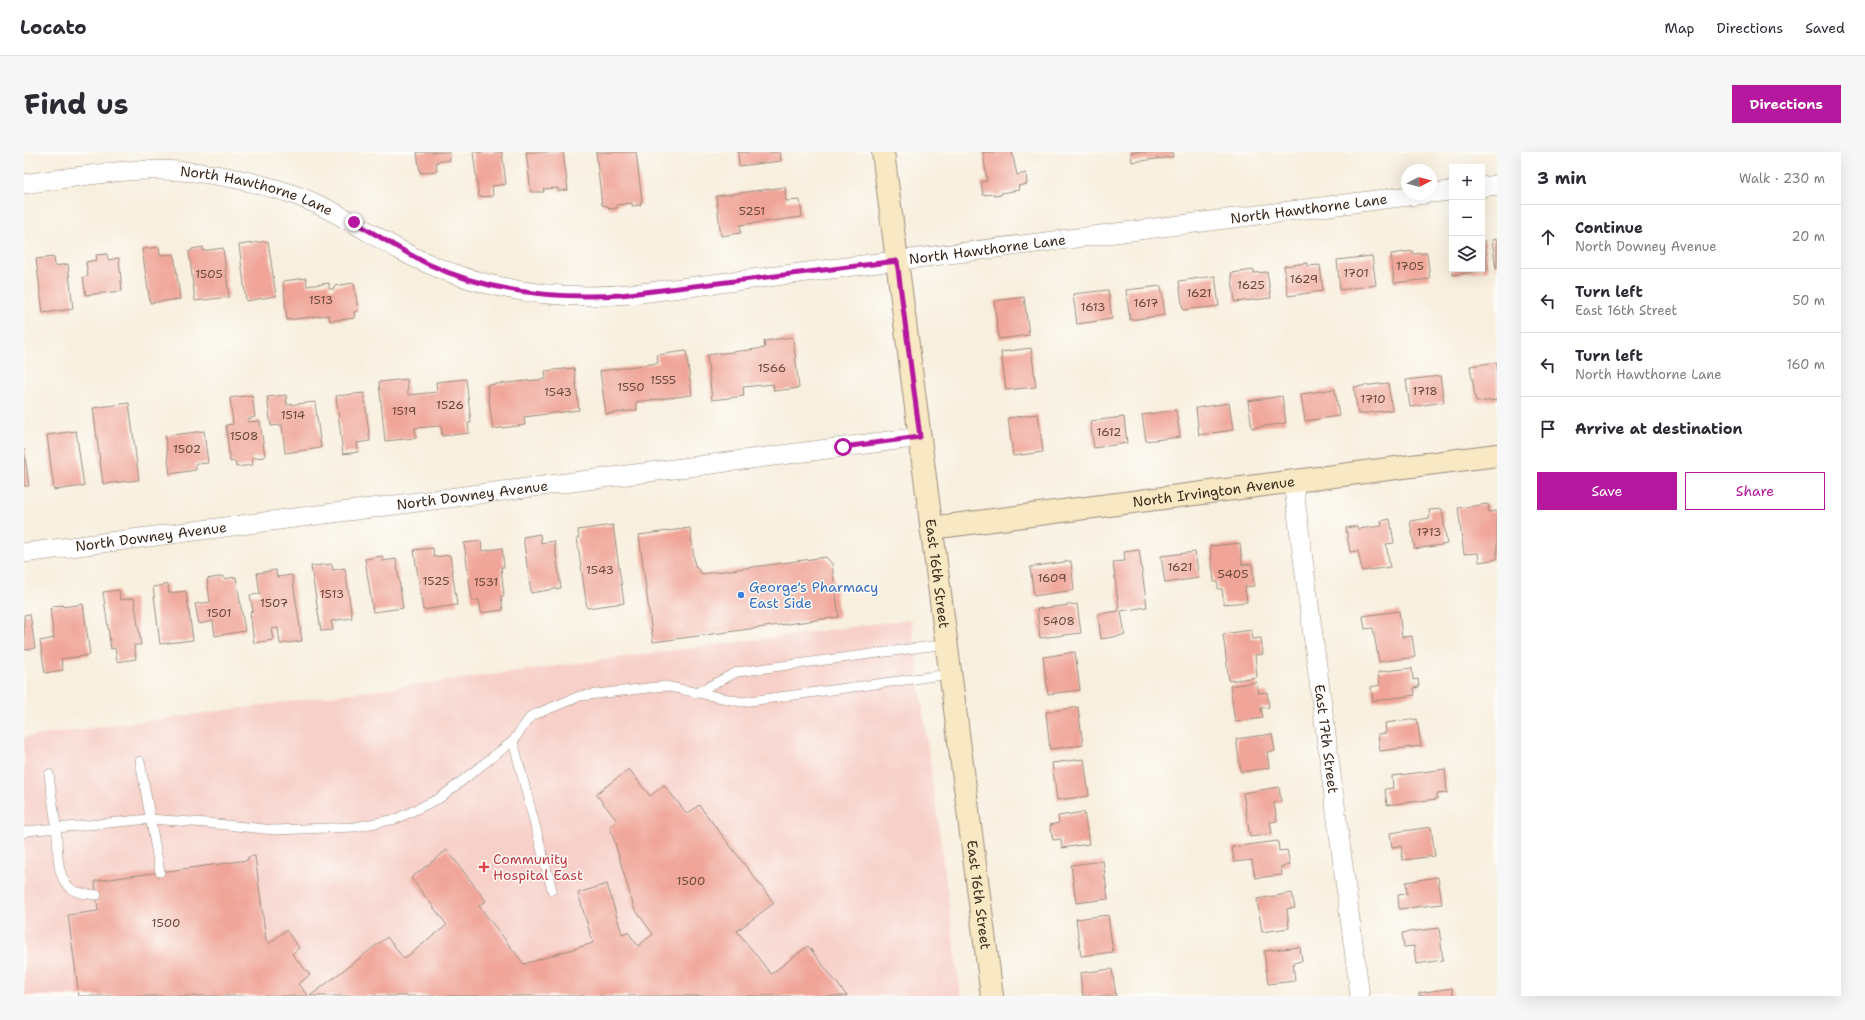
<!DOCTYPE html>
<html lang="en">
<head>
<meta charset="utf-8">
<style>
	:root { --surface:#fff; --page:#f7f7f7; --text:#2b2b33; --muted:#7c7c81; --line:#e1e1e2; --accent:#b5179e }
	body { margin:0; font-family:"Shantell Sans",sans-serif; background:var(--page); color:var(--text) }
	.controls { position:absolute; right:12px; top:12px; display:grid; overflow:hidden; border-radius:0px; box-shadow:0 4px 16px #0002 }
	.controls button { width:36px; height:36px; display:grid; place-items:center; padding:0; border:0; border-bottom:1px solid var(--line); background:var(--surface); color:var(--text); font:20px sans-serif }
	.compass { position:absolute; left:1377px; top:12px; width:36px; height:36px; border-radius:50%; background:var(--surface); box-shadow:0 4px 16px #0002; rotate:83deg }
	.stop { position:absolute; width:12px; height:12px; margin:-9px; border:3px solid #b5179e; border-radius:50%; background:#fff }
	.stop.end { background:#b5179e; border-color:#fff; box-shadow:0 1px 4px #0008 }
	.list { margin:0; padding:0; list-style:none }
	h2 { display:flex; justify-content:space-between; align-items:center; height:52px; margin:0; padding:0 16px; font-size:17px }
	h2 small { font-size:13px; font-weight:400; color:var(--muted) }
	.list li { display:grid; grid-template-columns:26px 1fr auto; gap:12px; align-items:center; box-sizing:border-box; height:64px; padding:0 16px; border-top:1px solid var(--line) }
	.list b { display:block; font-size:15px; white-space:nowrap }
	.list p { margin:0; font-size:13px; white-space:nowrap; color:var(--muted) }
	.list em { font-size:13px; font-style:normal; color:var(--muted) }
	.actions { display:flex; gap:8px; padding:12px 16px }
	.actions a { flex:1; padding:9px 0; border:1px solid var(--accent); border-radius:0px; text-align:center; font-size:14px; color:var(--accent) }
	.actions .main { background:var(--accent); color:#fff }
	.icon { flex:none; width:22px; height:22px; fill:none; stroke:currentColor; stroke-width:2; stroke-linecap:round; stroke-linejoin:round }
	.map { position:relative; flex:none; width:1473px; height:844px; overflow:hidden; border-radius:0px }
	header { display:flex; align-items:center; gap:24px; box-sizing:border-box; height:56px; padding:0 20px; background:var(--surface); border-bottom:1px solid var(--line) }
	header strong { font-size:19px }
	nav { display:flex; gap:22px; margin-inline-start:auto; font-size:14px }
	.intro { display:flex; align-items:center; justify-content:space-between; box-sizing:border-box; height:96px; padding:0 24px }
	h1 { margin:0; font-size:28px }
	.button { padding:10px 18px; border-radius:0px; background:var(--accent); color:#fff; font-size:14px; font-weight:700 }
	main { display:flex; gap:24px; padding:0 24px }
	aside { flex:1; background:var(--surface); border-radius:0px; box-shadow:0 4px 16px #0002 }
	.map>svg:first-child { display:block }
</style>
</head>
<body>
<header>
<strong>Locato</strong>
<nav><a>Map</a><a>Directions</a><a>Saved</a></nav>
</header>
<div class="intro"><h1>Find us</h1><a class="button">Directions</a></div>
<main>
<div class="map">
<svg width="1473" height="844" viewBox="0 0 1473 844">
	<rect width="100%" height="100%" fill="#fdfcf7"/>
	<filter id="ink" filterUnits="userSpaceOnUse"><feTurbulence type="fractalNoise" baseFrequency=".025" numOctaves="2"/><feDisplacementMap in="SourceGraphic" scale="8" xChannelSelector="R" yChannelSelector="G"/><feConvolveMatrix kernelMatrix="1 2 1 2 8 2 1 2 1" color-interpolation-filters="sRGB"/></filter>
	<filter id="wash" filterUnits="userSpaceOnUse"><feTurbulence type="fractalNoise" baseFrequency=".012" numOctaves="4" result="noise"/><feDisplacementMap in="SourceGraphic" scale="16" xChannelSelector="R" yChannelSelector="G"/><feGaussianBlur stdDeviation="0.9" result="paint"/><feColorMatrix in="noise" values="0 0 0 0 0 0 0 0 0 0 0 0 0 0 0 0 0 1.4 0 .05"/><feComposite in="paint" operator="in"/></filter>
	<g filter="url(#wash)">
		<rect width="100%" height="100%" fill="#f8efde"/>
		<polygon fill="#f7d0c9" points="887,467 937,844 0,844 0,585"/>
		<g id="blocks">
			<g fill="#f0a598">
				<polygon points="393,0 425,0 426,8 412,10 413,19 396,21"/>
				<polygon points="449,0 478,0 482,32 468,34 469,44 455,45"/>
				<polygon points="502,0 539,0 544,38 534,39 534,36 519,37 520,40 507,40"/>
				<polygon points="572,0 612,0 618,50 616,50 617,53 608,54 608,51 593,53 593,56 585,57 584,54 578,53"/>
				<polygon points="714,0 756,0 757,9 715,14"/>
				<polygon points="959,0 988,0 993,23 1002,21 1003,32 994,34 995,38 977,41 977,43 971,44 971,42 959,43 957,30 963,29"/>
				<polygon points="1107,0 1148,0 1149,5 1108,10"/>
				<polygon points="761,35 762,49 776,48 778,65 716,73 717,81 697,84 692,44"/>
				<polygon points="1473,87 1473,117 1472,117 1468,88"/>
				<polygon points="244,89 252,144 222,149 215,93"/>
				<polygon points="1458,89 1461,89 1464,118 1429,123 1428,117 1458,117"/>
				<polygon points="135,95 136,103 150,102 156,147 126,151 118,97"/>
				<polygon points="179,95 179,99 199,96 205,145 171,149 165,99 168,99 168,97"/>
				<polygon points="1389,99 1390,102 1403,101 1406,127 1370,131 1367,102"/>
				<polygon points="83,102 84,108 95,106 98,139 62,143 59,125 64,124 62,110 73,108 72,103"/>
				<polygon points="1348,104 1352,133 1316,138 1313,108"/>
				<polygon points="30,105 31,114 44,112 49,157 19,161 12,107"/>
				<polygon points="1283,111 1283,114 1296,113 1299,139 1264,144 1260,114"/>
				<polygon points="1230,118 1230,121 1243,120 1247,146 1211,150 1207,121"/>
				<polygon points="1191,124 1195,154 1159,158 1155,129"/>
				<polygon points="282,126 283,134 305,131 305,137 310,137 310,134 330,131 334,159 330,160 331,166 306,169 305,163 263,168 259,129"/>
				<polygon points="1137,134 1141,163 1106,168 1102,138"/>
				<polygon points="1084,138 1088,167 1053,172 1049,142"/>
				<polygon points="1000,145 1005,183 975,187 970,149"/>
				<polygon points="769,185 775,236 750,239 749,232 719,235 720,244 688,248 683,203 741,196 740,189"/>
				<polygon points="1007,196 1012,235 982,238 977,200"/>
				<polygon points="662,199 668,243 612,250 613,258 582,262 576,219 634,211 633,203"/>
				<polygon points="1473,210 1473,248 1452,250 1446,214"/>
				<polygon points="550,216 555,258 500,265 501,273 469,277 463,233 522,227 521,219"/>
				<polygon points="1416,224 1420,250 1386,255 1382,228"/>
				<polygon points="383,227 384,243 413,240 412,230 442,227 447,271 444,271 445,281 418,284 417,274 391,276 392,286 361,289 355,230"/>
				<polygon points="1364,231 1368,258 1334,262 1330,235"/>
				<polygon points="1311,237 1315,264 1281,269 1277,242"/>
				<polygon points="340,241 346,289 333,291 334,300 319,302 312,244"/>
				<polygon points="228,243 231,265 223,267 224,270 236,269 241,305 228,306 229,313 212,315 211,309 206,310 202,273 209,272 206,246"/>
				<polygon points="262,243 263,253 291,250 297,296 261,301 258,273 247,274 243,245"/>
				<polygon points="1258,244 1262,271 1228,276 1224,249"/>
				<polygon points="105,251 115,328 79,332 69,256"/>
				<polygon points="1205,251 1209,278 1175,283 1172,256"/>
				<polygon points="1152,258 1156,285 1122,289 1118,263"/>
				<polygon points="1014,262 1019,300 989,304 984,266"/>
				<polygon points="1100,265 1103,291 1070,296 1066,269"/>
				<polygon points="52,279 60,334 30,338 23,283"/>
				<polygon points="180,279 184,311 171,312 172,318 146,322 141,284"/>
				<polygon points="0,297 5,334 0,334"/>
				<polygon points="1464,352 1465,360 1473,359 1473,407 1455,410 1454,401 1440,402 1434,356"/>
				<polygon points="1418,357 1423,392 1391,397 1386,369 1406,366 1405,358"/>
				<polygon points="1366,367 1370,391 1362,392 1366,415 1338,419 1334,399 1326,400 1322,376 1333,374 1334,377 1358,374 1357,369"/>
				<polygon points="589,373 600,451 563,456 553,386 555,386 554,378"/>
				<polygon points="666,376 671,414 678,422 802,405 808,412 815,465 629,490 615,383"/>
				<polygon points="516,382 517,391 530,389 537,436 507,441 499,385"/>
				<polygon points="457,389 458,399 478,396 480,415 477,415 480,444 477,444 479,458 457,461 455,448 448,449 440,391"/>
				<polygon points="1216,391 1218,413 1228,412 1230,434 1221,435 1223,450 1200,452 1198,437 1194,437 1194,430 1190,430 1186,394"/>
				<polygon points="409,396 410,405 426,403 433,453 399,458 390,398"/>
				<polygon points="1115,398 1123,455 1097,459 1101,483 1077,487 1074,462 1095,459 1089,410 1101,409 1100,400"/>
				<polygon points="1171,400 1175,426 1141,431 1137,404"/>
				<polygon points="358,404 359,409 372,407 379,456 349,460 341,407"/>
				<polygon points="1047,409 1050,438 1010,444 1006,415"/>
				<polygon points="308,412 309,418 321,416 328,466 307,469 309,478 297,479 287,414"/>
				<polygon points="252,418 253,425 268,423 278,489 256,492 254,476 247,477 249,488 230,491 226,460 229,459 226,443 236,442 233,421"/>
				<polygon points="200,424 200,427 212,425 221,479 191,484 189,469 175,472 171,452 186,450 183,427"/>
				<polygon points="144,432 145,441 162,439 169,488 136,492 129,435"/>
				<polygon points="95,438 96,448 110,446 117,493 110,493 112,507 93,510 91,496 87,497 79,440"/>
				<polygon points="59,452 66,503 37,507 39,518 21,521 16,489 30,486 26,457 28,456 28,454 39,453 39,455"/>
				<polygon points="1053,452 1057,481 1016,486 1013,457"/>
				<polygon points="1375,459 1378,485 1388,484 1391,505 1355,510 1349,476 1341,477 1339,464"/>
				<polygon points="6,462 11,496 0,498 0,463"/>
				<polygon points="1227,478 1228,487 1237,486 1239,502 1231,503 1233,525 1205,529 1199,482"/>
				<polygon points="1051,500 1056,538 1024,542 1019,505"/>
				<polygon points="1388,516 1389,528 1394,527 1395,535 1390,536 1391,543 1349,549 1347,535 1356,533 1354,520"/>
				<polygon points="1232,530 1234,541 1243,540 1245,555 1237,556 1239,566 1211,570 1206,534"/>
				<polygon points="1054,555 1059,593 1026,597 1022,560"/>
				<polygon points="1393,567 1397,594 1356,599 1354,582 1362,581 1361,571"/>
				<polygon points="1248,582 1251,599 1243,600 1245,616 1217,620 1212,587"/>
				<polygon points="1060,607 1065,644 1033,648 1028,611"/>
				<polygon points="605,617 626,644 640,633 663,662 675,653 750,751 713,779 747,822 784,794 823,844 286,844 363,785 380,807 423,773 387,726 423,698 462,749 455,754 500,812 569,791 554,741 583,732 598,782 604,780 614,794 629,782 610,756 586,674 593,669 572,642"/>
				<polygon points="1421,617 1423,641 1413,642 1413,647 1363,653 1361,637 1369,636 1368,624"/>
				<polygon points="1255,635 1257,650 1250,651 1253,669 1246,670 1248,682 1226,685 1219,641"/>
				<polygon points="1060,660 1065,692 1038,696 1037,687 1029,688 1026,673 1035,671 1034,664"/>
				<polygon points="1407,675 1411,704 1379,708 1377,694 1368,695 1366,681"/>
				<polygon points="1254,689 1255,699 1263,698 1266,713 1257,715 1258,723 1231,726 1228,708 1210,710 1208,695"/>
				<polygon points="231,704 242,788 245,792 262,778 275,796 268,802 286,823 274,832 284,844 55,844 44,763 74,759 71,729 224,708 224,705"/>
				<polygon points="1079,709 1084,747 1052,751 1047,713"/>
				<polygon points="1414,725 1418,752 1375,757 1374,743 1383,742 1382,730"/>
				<polygon points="1268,741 1271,756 1263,757 1265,776 1238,780 1233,747"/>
				<polygon points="1084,763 1089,800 1057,804 1052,767"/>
				<polygon points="1415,776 1419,808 1392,812 1390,794 1380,795 1378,781"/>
				<polygon points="1276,795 1278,809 1269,811 1271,829 1244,832 1240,799"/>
				<polygon points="1088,817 1092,844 1059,844 1056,821"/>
				<polygon points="1428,836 1429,844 1395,844 1395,841"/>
			</g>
		</g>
	</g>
	<g filter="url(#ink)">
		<use href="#blocks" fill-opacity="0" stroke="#9a8c7e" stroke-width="1"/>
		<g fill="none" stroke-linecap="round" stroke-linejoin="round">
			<defs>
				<g id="lane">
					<polyline points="672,541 713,520 922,492"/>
					<polyline points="489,589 528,738"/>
					<polyline points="116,609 136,720"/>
					<path d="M 25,622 C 27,640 30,657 32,674 C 35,693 30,722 46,736 C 53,742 64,742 73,743"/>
					<polyline points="0,681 2,679 125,667 183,671 250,678 331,675 372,667 416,646 489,589 507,564 556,544 641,534 718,550 926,522"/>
				</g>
				<g id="street">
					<path id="s1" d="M 0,32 C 34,27 68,22 103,19 C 154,15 206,23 256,38 C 302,52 333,74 374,97 C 449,138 533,150 617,141 L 1400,42"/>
					<polyline points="1458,35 1473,33"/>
					<polyline points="1407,41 1428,39"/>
					<path id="s2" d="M 1269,330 L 1336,844"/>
					<path id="s3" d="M 0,401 L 896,285"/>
				</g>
				<g id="secondary">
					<path id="s4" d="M 859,0 L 968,844"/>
					<path id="s5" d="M 907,376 L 1473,303"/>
				</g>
			</defs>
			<use href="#lane" stroke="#9a8c7e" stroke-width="10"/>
			<use href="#street" stroke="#9a8c7e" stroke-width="20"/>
			<use href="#secondary" stroke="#9a8c7e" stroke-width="24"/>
			<use href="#lane" stroke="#fff" stroke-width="9"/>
			<use href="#street" stroke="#fff" stroke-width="19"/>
			<use href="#secondary" stroke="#f8e8c3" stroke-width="22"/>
		</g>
	</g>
	<g fill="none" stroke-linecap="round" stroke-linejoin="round" filter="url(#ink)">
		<path stroke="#b5179e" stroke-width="5" d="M 330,70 C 355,84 378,99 404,112 C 464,140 531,147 597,143 L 873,109 L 896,285 L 819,295"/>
	</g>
	<circle fill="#3f7fe0" stroke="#fdfcf7" stroke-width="1.5" cx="717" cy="443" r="4"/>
	<path fill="#e0444e" stroke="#fdfcf7" stroke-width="1.5" d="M458 709h4v4h4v4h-4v4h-4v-4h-4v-4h4z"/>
	<g text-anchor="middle" stroke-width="3" stroke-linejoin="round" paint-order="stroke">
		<g font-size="12" fill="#68493c">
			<text x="728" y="63">5251</text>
			<text x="1386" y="118">1705</text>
			<text x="1332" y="125">1701</text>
			<text x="185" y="126">1505</text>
			<text x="1280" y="131">1629</text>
			<text x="1227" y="137">1625</text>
			<text x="1175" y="145">1621</text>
			<text x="297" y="152">1513</text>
			<text x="1122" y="155">1617</text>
			<text x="1069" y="159">1613</text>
			<text x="748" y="220">1566</text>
			<text x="639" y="232">1555</text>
			<text x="607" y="239">1550</text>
			<text x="1401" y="243">1718</text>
			<text x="534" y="244">1543</text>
			<text x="1349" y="251">1710</text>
			<text x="426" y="257">1526</text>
			<text x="380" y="263">1519</text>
			<text x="269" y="267">1514</text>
			<text x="1085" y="284">1612</text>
			<text x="220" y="288">1508</text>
			<text x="163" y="301">1502</text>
			<text x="1405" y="384">1713</text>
			<text x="1156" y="419">1621</text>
			<text x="576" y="422">1543</text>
			<text x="1209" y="426">5405</text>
			<text x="1028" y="430">1609</text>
			<text x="412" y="433">1525</text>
			<text x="462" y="434">1531</text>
			<text x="308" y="446">1513</text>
			<text x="250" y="455">1507</text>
			<text x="195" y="465">1501</text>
			<text x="1035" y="473">5408</text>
			<text x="667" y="733">1500</text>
			<text x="142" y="775">1500</text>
		</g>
		<g font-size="14" fill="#3b2a1e" stroke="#fdfcf7">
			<text dy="5" stroke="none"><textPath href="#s1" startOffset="236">North Hawthorne Lane</textPath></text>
			<text dy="5" stroke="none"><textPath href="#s1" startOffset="1315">North Hawthorne Lane</textPath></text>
			<text dy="5" stroke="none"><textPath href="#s1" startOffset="991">North Hawthorne Lane</textPath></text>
			<text dy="5" stroke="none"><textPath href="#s5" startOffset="285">North Irvington Avenue</textPath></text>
			<text dy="5" stroke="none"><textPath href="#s3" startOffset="452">North Downey Avenue</textPath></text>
			<text dy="5" stroke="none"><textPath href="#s3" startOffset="128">North Downey Avenue</textPath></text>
			<text dy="5" stroke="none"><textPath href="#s4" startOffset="425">East 16th Street</textPath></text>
			<text dy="5" stroke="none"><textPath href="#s2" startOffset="259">East 17th Street</textPath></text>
			<text dy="5" stroke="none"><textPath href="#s4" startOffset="749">East 16th Street</textPath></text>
		</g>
		<g font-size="14" fill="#366cbe" stroke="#fdfcf7" text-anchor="start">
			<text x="725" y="440">George's Pharmacy<tspan x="725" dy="16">East Side</tspan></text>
		</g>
		<g font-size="14" fill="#be3a42" stroke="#fdfcf7" text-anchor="start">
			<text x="469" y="712">Community<tspan x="469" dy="16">Hospital East</tspan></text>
		</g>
	</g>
</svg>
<div class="controls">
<button>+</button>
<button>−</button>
<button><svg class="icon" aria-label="layers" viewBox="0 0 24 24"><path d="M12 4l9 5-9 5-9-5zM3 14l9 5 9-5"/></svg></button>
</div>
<svg class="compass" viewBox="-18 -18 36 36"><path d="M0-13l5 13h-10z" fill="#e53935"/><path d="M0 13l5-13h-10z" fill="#7c7c81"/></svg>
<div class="stop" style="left:819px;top:295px"></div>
<div class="stop end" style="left:330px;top:70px"></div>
</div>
<aside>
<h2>3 min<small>Walk · 230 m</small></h2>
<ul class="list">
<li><svg class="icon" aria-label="ahead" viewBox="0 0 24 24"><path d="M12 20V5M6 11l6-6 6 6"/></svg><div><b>Continue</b><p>North Downey Avenue</p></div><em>20 m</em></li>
<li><svg class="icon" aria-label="left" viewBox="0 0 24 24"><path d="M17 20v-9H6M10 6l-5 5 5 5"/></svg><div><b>Turn left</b><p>East 16th Street</p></div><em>50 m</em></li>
<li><svg class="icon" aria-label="left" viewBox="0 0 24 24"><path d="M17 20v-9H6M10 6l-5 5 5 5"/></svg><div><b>Turn left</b><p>North Hawthorne Lane</p></div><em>160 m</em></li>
<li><svg class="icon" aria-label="arrive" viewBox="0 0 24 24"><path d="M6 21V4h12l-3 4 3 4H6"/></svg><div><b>Arrive at destination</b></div></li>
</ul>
<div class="actions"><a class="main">Save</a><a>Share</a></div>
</aside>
</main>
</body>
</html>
